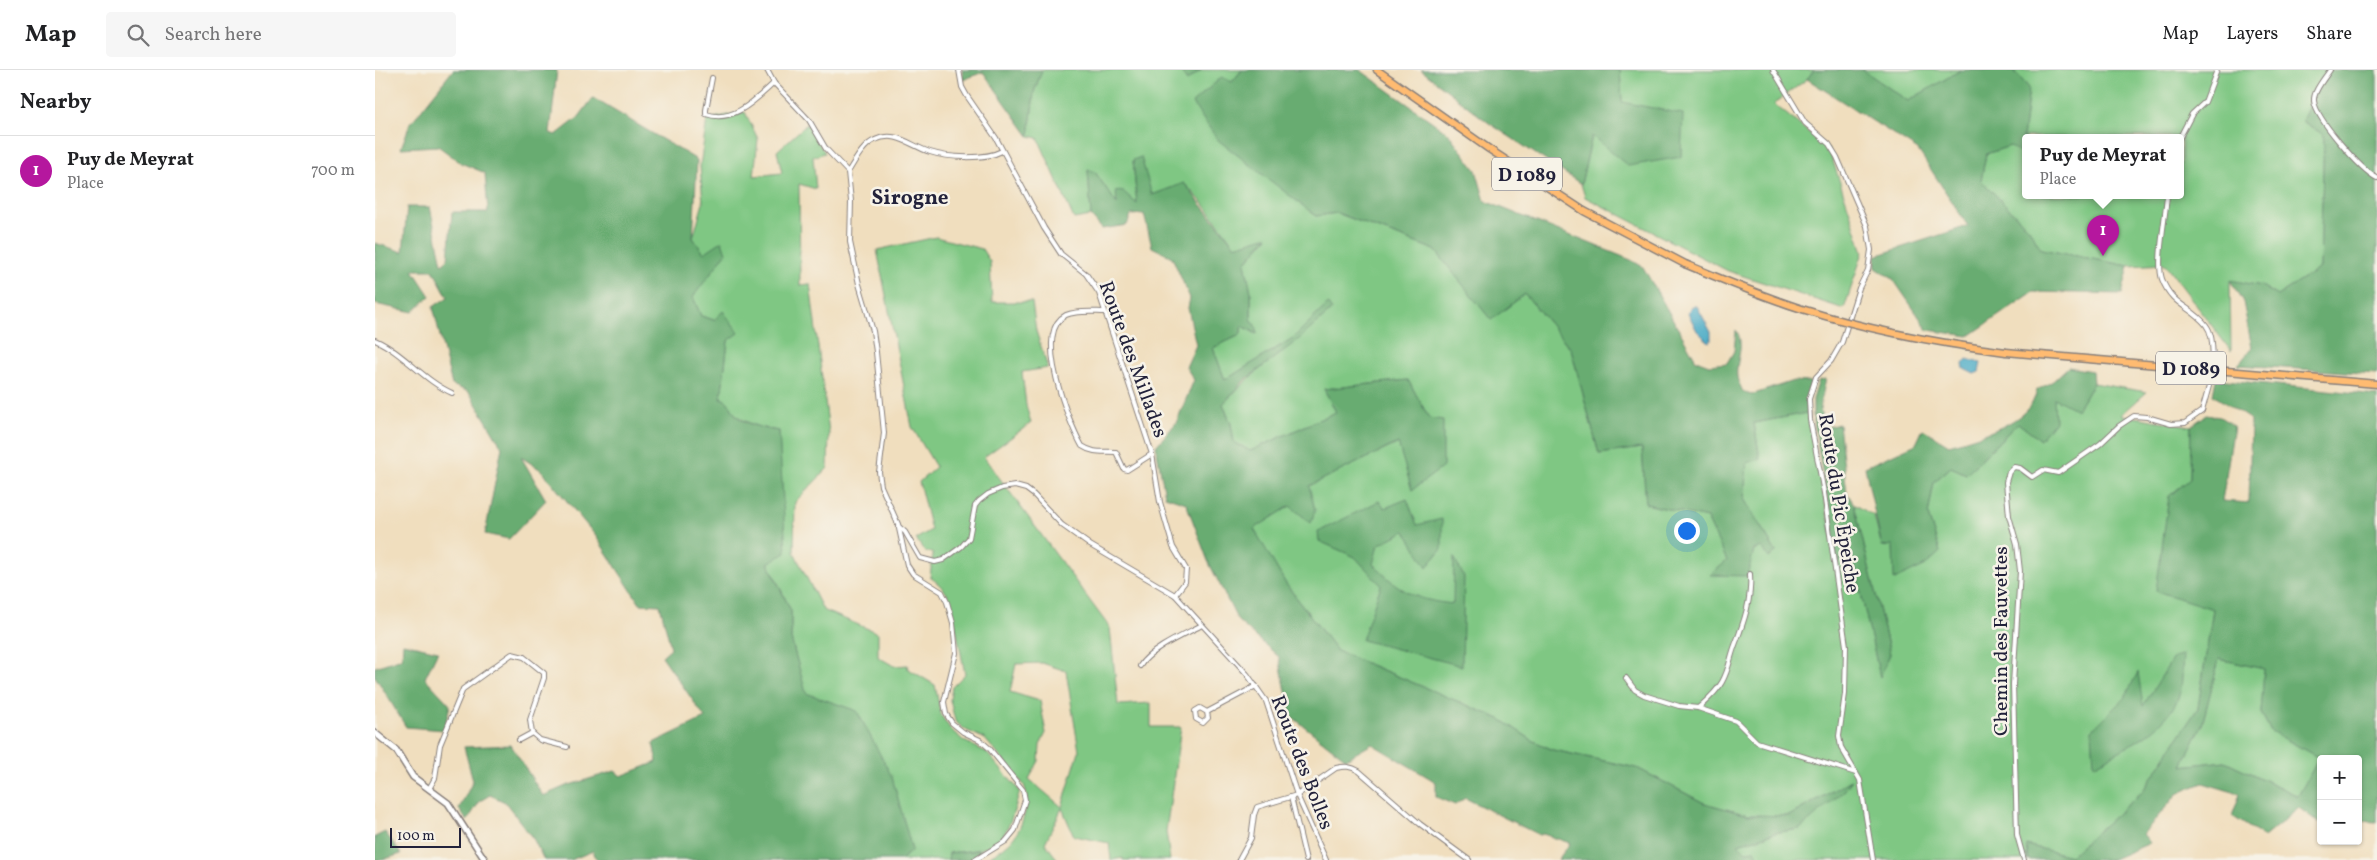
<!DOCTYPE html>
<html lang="en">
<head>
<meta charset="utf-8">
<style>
	:root { --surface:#fff; --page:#f6f6f6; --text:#202124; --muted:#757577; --line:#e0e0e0; --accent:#b5179e }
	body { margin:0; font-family:Vollkorn,serif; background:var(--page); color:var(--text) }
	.controls { position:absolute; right:15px; bottom:15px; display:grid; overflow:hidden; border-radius:5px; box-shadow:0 1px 4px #0004 }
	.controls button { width:45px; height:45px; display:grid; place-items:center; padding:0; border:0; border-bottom:1px solid var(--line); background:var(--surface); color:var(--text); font:25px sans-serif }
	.scale { position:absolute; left:15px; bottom:12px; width:71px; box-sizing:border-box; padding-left:5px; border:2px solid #22223b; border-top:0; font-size:14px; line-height:18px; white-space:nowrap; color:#22223b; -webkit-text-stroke:4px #f7f3e8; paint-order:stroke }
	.you { position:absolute; left:1311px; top:460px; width:18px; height:18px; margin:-12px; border:4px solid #fff; border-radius:50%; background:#1a73e8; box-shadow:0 0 0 8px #1a73e833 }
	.badge { display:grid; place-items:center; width:32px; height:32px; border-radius:50%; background:var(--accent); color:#fff; font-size:16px; font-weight:700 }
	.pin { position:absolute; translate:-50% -41px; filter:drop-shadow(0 1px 2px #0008) }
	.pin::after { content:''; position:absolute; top:26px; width:18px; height:15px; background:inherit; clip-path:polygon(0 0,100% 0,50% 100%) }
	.popup { position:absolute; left:1647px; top:64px; width:162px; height:65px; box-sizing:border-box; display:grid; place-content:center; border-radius:5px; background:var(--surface); filter:drop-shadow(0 1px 4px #0005); font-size:16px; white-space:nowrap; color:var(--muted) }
	.popup b { font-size:19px; color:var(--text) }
	.popup::after { content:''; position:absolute; left:50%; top:100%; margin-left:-10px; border:10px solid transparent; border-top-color:var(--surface) }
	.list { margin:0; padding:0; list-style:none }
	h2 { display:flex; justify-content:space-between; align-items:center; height:65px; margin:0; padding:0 20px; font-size:21px }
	h2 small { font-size:16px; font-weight:400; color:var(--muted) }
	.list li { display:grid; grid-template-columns:32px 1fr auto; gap:15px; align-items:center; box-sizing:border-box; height:70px; padding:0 20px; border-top:1px solid var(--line) }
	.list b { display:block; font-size:19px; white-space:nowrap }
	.list p { margin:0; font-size:16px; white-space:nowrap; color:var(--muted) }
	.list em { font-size:16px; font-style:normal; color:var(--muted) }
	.icon { flex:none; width:28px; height:28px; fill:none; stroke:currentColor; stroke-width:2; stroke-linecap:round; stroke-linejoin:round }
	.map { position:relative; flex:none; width:2002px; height:790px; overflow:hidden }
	header { display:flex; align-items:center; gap:30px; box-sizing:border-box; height:70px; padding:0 25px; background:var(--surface); border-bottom:1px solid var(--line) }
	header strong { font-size:24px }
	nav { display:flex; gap:28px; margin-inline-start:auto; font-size:18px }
	.search { width:350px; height:45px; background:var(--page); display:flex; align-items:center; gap:12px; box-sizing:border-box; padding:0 18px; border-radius:5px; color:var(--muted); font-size:19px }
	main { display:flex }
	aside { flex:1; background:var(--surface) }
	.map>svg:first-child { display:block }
</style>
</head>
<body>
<header>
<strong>Map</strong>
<div class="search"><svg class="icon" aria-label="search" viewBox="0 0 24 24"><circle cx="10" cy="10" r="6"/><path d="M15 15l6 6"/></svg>Search here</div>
<nav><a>Map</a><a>Layers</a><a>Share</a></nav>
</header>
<main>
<aside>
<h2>Nearby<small></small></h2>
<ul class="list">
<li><span class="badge">1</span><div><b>Puy de Meyrat</b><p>Place</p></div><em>700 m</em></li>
</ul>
</aside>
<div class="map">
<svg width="2002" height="790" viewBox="0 0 2002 790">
	<rect width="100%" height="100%" fill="#f7f3e8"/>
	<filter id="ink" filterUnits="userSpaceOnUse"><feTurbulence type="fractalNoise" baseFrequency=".02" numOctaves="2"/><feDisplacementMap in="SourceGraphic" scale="10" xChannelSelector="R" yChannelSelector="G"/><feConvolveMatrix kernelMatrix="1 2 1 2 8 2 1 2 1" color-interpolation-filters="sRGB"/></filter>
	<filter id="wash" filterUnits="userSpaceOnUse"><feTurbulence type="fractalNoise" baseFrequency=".0096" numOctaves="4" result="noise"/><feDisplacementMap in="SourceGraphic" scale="20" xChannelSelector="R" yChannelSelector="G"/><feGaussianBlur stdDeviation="1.12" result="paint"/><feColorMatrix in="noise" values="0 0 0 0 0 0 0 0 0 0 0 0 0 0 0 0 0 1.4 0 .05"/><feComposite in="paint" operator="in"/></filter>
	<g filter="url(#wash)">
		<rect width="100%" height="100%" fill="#f0debe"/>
		<g fill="#7fc783" stroke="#50745f" fill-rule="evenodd">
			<path d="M 667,0 L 812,0 L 807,4 L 812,10 L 827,0 L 867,0 L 857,12 L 941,146 L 962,143 L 1060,180 L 1116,249 L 1150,224 L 1196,279 L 1224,384 L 1267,378 L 1271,434 L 1332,448 L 1353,491 L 1336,505 L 1386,477 L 1401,482 L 1369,429 L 1372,393 L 1385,389 L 1379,353 L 1432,343 L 1462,492 L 1477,484 L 1505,606 L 1515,584 L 1479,434 L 1499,446 L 1507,477 L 1518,475 L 1520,510 L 1565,482 L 1553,445 L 1559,412 L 1576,397 L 1591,404 L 1643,353 L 1665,370 L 1679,327 L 1702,340 L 1718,313 L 1772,322 L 1746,345 L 1816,356 L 1815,409 L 1838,539 L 1823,638 L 1767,722 L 1695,786 L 1651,775 L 1652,790 L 1385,790 L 1385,788 L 1370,781 L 1363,774 L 1404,762 L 1425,759 L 1476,710 L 1414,746 L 1373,745 L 1329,733 L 1262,698 L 1178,680 L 1157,670 L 1125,649 L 962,581 L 911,514 L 878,459 L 915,436 L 940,440 L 933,416 L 1024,373 L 1037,420 L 1054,348 L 1033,310 L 949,319 L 961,342 L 875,381 L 859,372 L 856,354 L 848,334 C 880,299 921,272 957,240 L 953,235 L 918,268 L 850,310 L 838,278 L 865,265 L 868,256 L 881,264 L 882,259 L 876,249 L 876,222 L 870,193 L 893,167 L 860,176 L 828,133 L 809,113 L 778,125 L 758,90 L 762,134 L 741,121 L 743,136 L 720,102 L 713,100 L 716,146 L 699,149 L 663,68 L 654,66 L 659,22 Z"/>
			<polygon points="1245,0 1439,0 1432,9 1399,34 1454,79 1488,182 1469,239 1353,201 1210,127 1206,114 1217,66 1247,32"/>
			<polygon points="1487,0 1586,0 1533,31"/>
			<path d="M 1638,0 L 1950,0 L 1927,51 L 1949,65 L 1945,198 L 1902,226 L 1887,216 L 1855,211 L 1856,281 L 1790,194 L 1754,196 L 1666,179 L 1654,159 L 1606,110 L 1611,84 L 1635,76 L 1646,84 L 1654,18 ZM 1650,67 L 1806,67 L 1806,125 L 1650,125 Z"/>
			<path d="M 370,42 L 383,69 L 379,106 L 407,103 L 402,81 L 432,54 L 450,83 L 438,87 L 441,119 L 424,114 L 425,215 L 435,214 L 454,362 L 453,398 L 420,432 L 419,482 L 448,540 L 503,563 L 503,587 L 519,596 L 533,595 L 532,598 L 560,615 L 566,645 L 576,660 L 589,671 L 611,682 L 645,721 C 630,772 629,778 574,783 L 573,790 L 526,790 L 537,780 L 482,641 L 431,624 L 416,569 L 416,541 L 393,492 L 404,361 C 391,359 375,355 364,347 C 355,342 358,333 346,328 L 353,271 L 339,250 L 326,246 L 318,227 L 329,184 L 318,168 L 328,133 L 325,96 L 332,49 Z"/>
			<path d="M 561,167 L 607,179 L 615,192 L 617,232 L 657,232 L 661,261 L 673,298 L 647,302 L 651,335 L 656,353 L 609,387 L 735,558 L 743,635 L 776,633 L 776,657 L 806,657 L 791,761 L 795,790 L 748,790 L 748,788 L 736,790 L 734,773 L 699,766 L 687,738 L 670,773 L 683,790 L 608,790 C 616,785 627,780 634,773 C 647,761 656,732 649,715 L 610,669 L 589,659 L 580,651 L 575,630 L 577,617 L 590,604 L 577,538 C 574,523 567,516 555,507 L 558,482 L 550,482 L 541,469 L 556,460 L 544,412 L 561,397 L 537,357 L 502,180 ZM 667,593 L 691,601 L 704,681 L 687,737 L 654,709 L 664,691 L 665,675 L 671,663 L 665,631 L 635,622 L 641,594 Z"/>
			<polygon points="1844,589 1890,599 1886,643 1896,661 1945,688 1923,726 1850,691 1807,696 1827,655"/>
		</g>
		<g fill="#67ac71" stroke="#446756" fill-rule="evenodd">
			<path d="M 78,0 L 182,0 L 175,63 L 181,65 L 203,48 L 218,28 L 322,90 L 318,168 L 329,183 L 347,171 L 351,183 L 318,227 L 326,246 L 339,250 L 348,241 L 364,263 L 353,271 L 346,328 C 358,333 354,338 362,346 C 369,354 394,360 404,361 L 411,483 L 393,493 L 416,541 L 416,569 L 431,623 L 482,641 L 517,707 L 537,780 L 526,790 L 222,790 L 218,781 L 196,790 L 169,790 L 159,770 L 130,732 L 115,725 L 105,731 L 92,751 L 84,739 L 98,711 L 89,677 L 136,675 L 168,726 L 191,716 L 240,701 L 246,706 L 282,692 L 278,673 L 330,648 L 287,586 L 296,578 L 285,535 L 265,534 L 220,465 L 166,400 L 146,387 L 171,430 L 134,469 L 110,464 L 127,377 L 94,322 L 77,315 L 58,237 L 73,227 L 58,200 L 38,200 L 55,226 L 38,242 L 0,234 L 0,173 L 28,182 L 32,137 L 55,137 L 67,194 L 73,189 L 77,142 L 113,142 L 110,103 L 86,93 L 63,76 L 26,78 L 35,54 Z"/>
			<polygon points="587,0 667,0 659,22 654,66 608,2 588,10"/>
			<polygon points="812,0 826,0 812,11 807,4"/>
			<path d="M 867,0 L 985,0 L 1073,63 L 1101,100 L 1110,131 L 1256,190 L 1268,197 L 1321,290 L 1334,295 L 1352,293 L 1359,281 L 1361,260 C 1371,275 1360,291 1362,307 C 1363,312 1366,317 1368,322 L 1376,325 L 1418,311 L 1436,312 L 1431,329 L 1432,343 L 1379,353 L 1385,389 L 1372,393 L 1369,429 L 1401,482 L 1394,488 L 1387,477 L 1379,480 L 1372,506 L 1335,505 L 1352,491 L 1332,448 L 1271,434 L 1267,378 L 1224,384 L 1196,279 L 1150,224 L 1116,250 L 1060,180 L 962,143 L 941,146 L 843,70 L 817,33 L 847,7 L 857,12 Z"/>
			<polygon points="1046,0 1245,0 1247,32 1308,44 1306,87 1253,96 1217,66 1206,114 1114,53"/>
			<polygon points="1439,0 1488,0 1533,31 1586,0 1638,0 1654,18 1646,84 1635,76 1611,84 1606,110 1654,159 1666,179 1754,196 1747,224 1658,222 1594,266 1553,260 1518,209 1501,198 1500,186 1593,156 1543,80 1432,9"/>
			<polygon points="1950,0 2002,0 2002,304 1863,295 1877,278 1868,232 1855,210 1887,216 1902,226 1945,198 1949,65 1927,51"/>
			<polygon points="766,87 777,125 809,113 860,176 893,166 870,193 876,222 876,249 882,259 882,264 868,256 865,265 838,278 850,310 918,268 953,234 957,240 923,270 870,310 848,334 856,354 859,372 875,381 961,342 949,319 1033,310 1054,348 1068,350 1068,397 1037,420 1023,373 934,416 940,440 936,453 915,436 879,459 911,514 962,581 1125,649 1157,670 1178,680 1262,698 1329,733 1373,745 1414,746 1477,710 1469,721 1425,759 1404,762 1363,774 1370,781 1380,780 1385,790 1183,790 1195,773 1168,764 1164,765 1090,728 1080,735 1061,727 1061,712 997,674 971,689 916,646 904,587 863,551 833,491 811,433 790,426 781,376 801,353 819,310 811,297 821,275 813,238 815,228 797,187 777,177 769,144 756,145 752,155 727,159 716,146 713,99 720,102 742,134 741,121 749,122 762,134 758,90"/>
			<path d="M 1693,297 L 1717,301 L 1718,313 L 1702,340 L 1679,328 L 1680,351 L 1665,370 L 1643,353 L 1591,404 L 1576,397 L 1559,412 L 1553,445 L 1565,482 L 1551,495 L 1519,510 L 1518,475 L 1507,477 L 1490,397 L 1541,374 L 1548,359 L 1574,375 C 1603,366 1656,354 1662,320 L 1678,311 Z"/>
			<polygon points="1451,309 1445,336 1448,358 1464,354 1472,423 1479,434 1515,584 1505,607 1477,484 1462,492 1438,345 1438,329 1444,310"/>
			<path d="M 1841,309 L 2002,325 L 2002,752 L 1983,751 L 1983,689 L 1946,689 L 1946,752 L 1943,752 L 1924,738 L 1889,767 L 1857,746 L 1865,724 L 1828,713 L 1803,723 L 1768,764 L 1775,773 L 1736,790 L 1653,790 L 1651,775 L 1695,786 L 1767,722 L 1823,638 L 1838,539 L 1781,521 L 1794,426 L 1815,409 L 1816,356 L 1831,345 L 1845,347 L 1859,356 L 1847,431 L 1874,433 L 1876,350 L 1838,325 ZM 1844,589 L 1889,599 L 1886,643 L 1896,661 L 1944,688 L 1923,726 L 1850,691 L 1807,696 L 1827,655 Z"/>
			<path d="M 1032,429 L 1042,455 L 1067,449 L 1067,479 L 1052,497 L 1030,461 L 1003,475 L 998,494 C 1025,521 1039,530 1078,534 L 1079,487 L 1089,507 L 1087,596 L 987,570 L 1006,515 L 980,487 L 944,471 L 943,462 L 1004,431 L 1010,438 Z"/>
			<polygon points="28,573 63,581 50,608 75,635 69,660 31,657 0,606 0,597 27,588"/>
			<path d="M 1808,584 C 1807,596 1808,610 1805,622 C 1795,659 1749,678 1719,695 L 1717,660 L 1750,627 L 1763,602 L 1768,636 L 1798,588 Z"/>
			<polygon points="10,762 26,784 7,790 0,790 0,767"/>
			<polygon points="608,780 593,790 573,790 574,783"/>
		</g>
		<g fill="#45a9c5" stroke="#346680">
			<polygon points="1316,236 1322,236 1336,262 1336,271 1334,272 1322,261 1313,243"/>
			<polygon points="1592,289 1606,293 1604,302 1599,304 1589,299 1588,294"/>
		</g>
	</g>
	<g filter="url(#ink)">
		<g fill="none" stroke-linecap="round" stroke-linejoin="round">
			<polyline stroke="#c7b8a4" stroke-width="4" stroke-dasharray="4 2" stroke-linecap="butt" points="1836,309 1838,288"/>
			<defs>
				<g id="minor">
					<polyline points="392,0 399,13 434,50 451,79 473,102 476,131 475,172 484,214 498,261 501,282 509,363 504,402 506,416 523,454 532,495 538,504 567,522 572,532 578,553 581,583 569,632 571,644 577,653 588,662 605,670 614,678 648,720 650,730 640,760 631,771 600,790"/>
					<polyline points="584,0 587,17 592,26 621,68 669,158 686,184 711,204 724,223 777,384 785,432 798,477 811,499 810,512 800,525"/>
					<polyline points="1398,0 1430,53 1454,74 1462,87 1492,156 1496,180 1493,200 1484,218 1467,272 1456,291 1441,307 1434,329 1435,350 1449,423 1471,576 1470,624 1464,666 1466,677 1485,710 1498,790"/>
					<path d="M 1955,0 C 1950,8 1938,21 1939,31 C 1941,49 1986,100 2002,108"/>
					<path d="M 337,8 L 331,40 L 331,44 C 358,54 381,29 399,13"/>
					<polyline points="1805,67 1817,44 1830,32 1842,0"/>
					<path d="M 473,102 C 480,91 488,75 500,70 C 521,60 536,76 555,82 C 573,88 610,90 627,81"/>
					<path d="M 1792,125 C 1791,145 1781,192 1787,209 C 1797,236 1816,236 1831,255 C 1838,264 1837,277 1838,288"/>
					<path d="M 730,242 C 719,242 702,240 691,245 C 657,262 694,353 707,376 C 719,384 728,381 741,382 L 749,399 L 752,400 L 777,384"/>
					<path d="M 0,270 C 29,283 49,311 77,323"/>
					<polyline points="523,456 530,462 545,488 560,492 568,490 586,477 594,468 600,436 604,431 613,424 627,418 640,416 651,419 659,425 687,455 715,475 800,525 872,604 891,631 922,725 951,790"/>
					<path d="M 765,596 C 774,580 810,564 827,555"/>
					<polyline points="1251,608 1260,620 1269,625 1304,636 1323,638 1361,651 1382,672 1481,703"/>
					<path d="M 1323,638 C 1332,630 1341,623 1347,612 C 1354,600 1355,588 1360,575 C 1369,552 1377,529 1375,504"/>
					<polyline points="832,642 833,648 828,653 821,649 820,641 825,638 832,642 881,616"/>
					<polyline points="144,670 157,663"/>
					<polyline points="54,719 60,708 65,675 88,619 137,584 149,587 169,603 169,608 155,650 157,663 165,670 192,677"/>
					<polyline points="916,727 931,790"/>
					<path d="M 864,790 L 876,768 L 879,745 L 882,737 L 922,725 L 961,698 C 970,696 976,696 984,701 L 1045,754 L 1094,790"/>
					<polyline points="1649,790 1642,765 1638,614 1645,501 1642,474 1634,446 1631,412 1634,402 1639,397 1645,398 1657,407 1668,400 1683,403 1725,374 1744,356 1759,346 1772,347 1796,354 1810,353 1827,341 1836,309"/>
				</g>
				<polyline id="tertiary" points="0,663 21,680 38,707 73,733 110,790"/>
				<g id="trunk">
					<polyline points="1002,0 1114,79 1209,141 1310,194"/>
					<polyline points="1631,282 2002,314"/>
				</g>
			</defs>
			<use href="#minor" stroke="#89807c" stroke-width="6"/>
			<use href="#tertiary" stroke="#89807c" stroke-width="8"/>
			<use href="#trunk" stroke="#89807c" stroke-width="9"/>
			<use href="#minor" stroke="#fff" stroke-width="4"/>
			<use href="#tertiary" stroke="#fff" stroke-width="5"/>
			<use href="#trunk" stroke="#ffbb71" stroke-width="6"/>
			<defs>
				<path id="trunk-bridge" d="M 1310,194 C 1348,210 1387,226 1427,239 C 1493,260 1562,273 1631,282"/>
			</defs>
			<use href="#trunk-bridge" stroke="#89807c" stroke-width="9" stroke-linecap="butt"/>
			<use href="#trunk-bridge" stroke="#ffbb71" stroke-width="6"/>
		</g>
	</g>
	<g text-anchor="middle" stroke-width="5" stroke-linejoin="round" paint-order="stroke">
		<g fill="#f7f3e8" stroke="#62616f" stroke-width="1">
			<rect x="1117" y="87.5" width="70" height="33" rx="4"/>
			<rect x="1781" y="281.5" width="70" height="33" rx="4"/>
		</g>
		<g font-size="19" font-weight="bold" fill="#22223b">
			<text x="1152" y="111">D 1089</text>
			<text x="1816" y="305">D 1089</text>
		</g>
		<g font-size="20" fill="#22223b" stroke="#f7f3e8">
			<text transform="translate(759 289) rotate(70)" y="7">Route des Millades</text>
			<text transform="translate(1465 433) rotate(81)" y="7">Route du Pic Épeiche</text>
			<text transform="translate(1625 571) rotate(-90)" y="7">Chemin des Fauvettes</text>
			<text transform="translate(928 692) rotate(69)" y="7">Route des Bolles</text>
		</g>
		<g font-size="21" font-weight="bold" fill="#22223b" stroke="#f7f3e8">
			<text x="535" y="134">Sirogne</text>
		</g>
	</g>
</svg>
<div class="controls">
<button>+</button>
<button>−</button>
</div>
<div class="scale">100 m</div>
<div class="you"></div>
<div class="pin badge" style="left:1728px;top:186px">1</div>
<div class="popup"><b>Puy de Meyrat</b>Place</div>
</div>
</main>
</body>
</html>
